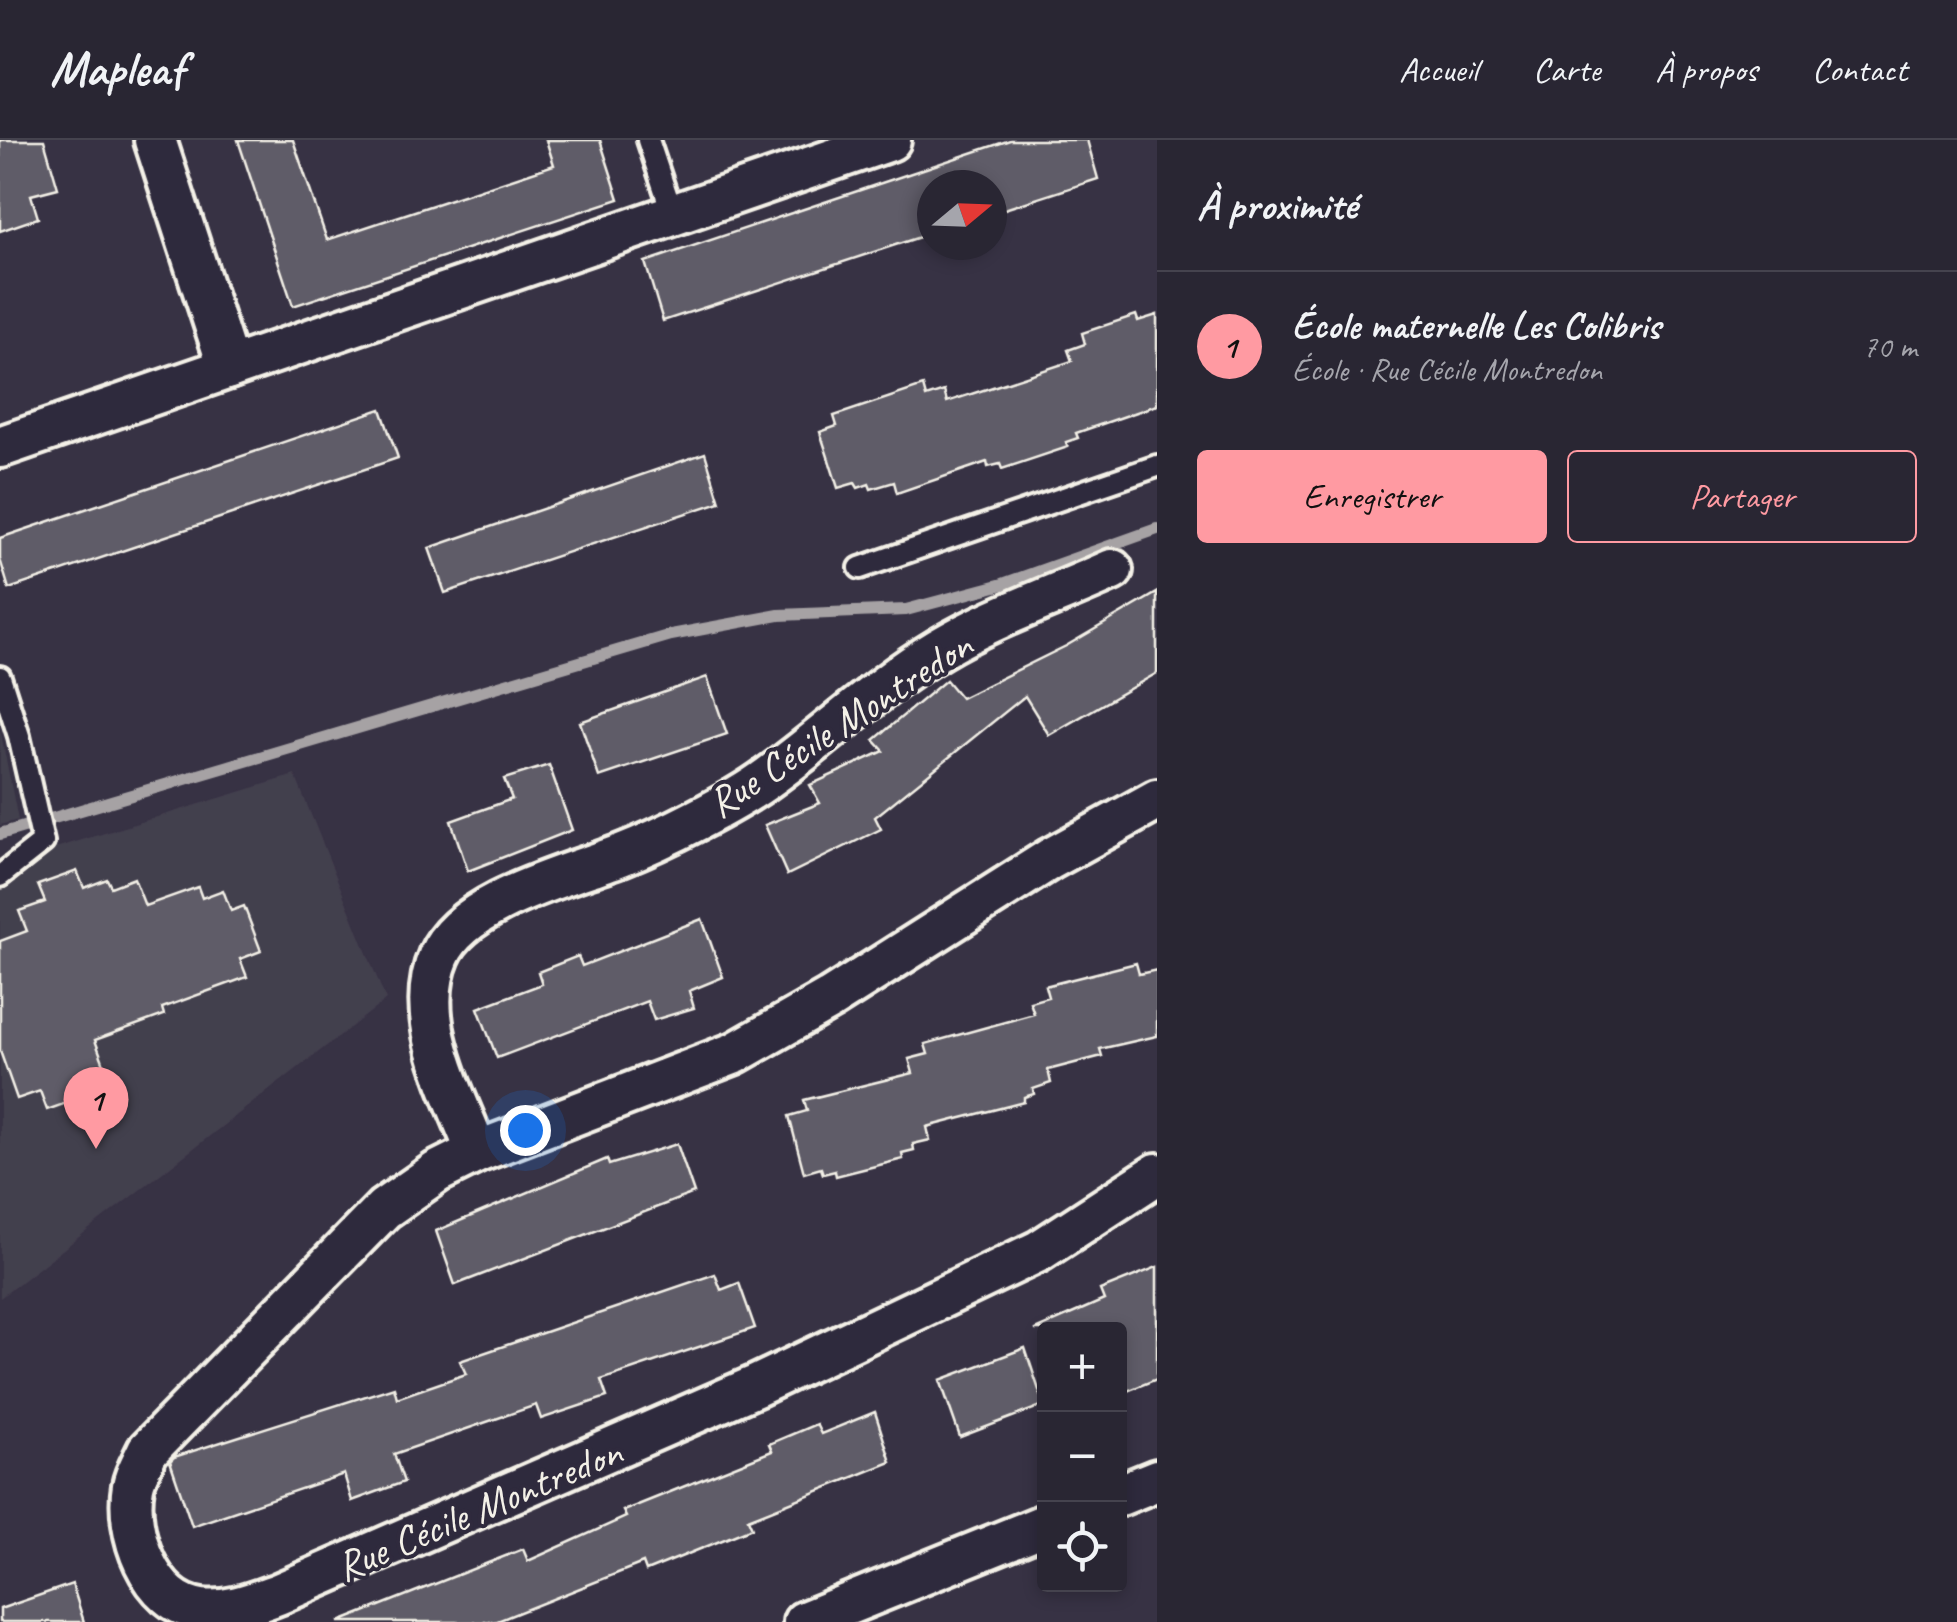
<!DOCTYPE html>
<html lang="fr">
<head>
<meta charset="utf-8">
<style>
	:root { --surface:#292633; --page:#312e3b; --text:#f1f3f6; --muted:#a5a5ac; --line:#45434e; --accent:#ff9aa2 }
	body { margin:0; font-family:Caveat,sans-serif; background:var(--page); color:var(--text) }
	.controls { position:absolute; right:30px; bottom:30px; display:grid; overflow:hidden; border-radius:10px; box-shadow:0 5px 15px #0003 }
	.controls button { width:90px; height:90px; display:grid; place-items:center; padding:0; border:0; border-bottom:2px solid var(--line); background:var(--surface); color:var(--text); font:50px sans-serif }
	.compass { position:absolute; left:917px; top:30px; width:90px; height:90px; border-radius:50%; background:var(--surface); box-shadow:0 5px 15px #0003; rotate:71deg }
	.you { position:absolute; left:525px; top:990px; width:35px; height:35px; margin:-25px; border:8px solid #fff; border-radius:50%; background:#1a73e8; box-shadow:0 0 0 15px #1a73e833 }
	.badge { display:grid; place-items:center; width:65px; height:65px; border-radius:50%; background:var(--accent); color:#111; font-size:32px; font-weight:700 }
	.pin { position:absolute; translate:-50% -82px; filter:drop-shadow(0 2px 5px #0008) }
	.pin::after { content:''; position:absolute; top:52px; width:35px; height:30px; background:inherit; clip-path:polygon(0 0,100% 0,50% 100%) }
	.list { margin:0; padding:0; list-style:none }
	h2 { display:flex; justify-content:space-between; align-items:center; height:130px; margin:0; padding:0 40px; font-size:42px }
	h2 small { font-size:32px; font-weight:400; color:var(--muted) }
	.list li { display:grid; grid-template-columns:65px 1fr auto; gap:30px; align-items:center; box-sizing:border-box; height:150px; padding:0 40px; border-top:2px solid var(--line) }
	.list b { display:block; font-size:38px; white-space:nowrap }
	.list p { margin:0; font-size:32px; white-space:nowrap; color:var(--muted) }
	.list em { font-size:32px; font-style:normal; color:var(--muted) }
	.actions { display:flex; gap:20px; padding:30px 40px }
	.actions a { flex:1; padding:22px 0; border:2px solid var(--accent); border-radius:10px; text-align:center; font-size:35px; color:var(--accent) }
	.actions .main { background:var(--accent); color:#111 }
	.icon { flex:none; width:55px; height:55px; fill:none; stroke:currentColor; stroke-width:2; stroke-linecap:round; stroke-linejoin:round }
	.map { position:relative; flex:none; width:1157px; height:1482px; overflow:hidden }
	header { display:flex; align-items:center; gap:60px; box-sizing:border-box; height:140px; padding:0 50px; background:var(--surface); border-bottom:2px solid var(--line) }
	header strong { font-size:48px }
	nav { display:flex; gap:55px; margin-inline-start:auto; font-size:35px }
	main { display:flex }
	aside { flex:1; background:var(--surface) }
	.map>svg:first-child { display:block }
</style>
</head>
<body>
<header>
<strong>Mapleaf</strong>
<nav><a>Accueil</a><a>Carte</a><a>À propos</a><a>Contact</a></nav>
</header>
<main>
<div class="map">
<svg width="1157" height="1482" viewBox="0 0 1157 1482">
	<rect width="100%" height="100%" fill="#373244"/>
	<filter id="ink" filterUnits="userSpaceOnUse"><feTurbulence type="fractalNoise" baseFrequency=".01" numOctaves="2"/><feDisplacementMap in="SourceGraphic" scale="20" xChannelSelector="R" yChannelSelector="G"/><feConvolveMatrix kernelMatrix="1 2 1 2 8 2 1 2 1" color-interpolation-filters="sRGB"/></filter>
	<g filter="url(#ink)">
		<g fill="#433f4e">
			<polygon points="0,589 18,680 0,685"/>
			<polygon points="295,635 386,860 0,1158 0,725"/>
		</g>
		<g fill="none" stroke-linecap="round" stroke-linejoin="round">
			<polyline stroke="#a6a2a4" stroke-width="12" points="0,694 671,495 779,475 906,470 1003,444 1157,389"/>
		</g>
		<g fill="#5f5c67" stroke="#f4f1e8" stroke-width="2.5">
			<polygon points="0,0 44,0 58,48 31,55 38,78 0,91"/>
			<polygon points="238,0 293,0 327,100 554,25 546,0 600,0 619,59 293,166"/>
			<polygon points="1010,0 1087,0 1098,39 992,73 992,45 932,45 932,93 663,181 645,122"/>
			<polygon points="1136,175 1138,181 1157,175 1157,265 1076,293 1078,298 1066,302 1068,307 1002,329 1000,324 988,327 987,322 897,353 894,342 871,349 869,344 858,348 855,343 838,348 820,292 837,286 834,276 923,246 926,257 944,251 947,262 1072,221 1068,210 1085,204 1082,193"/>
			<polygon points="381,269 398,318 9,449 0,419 0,398"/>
			<polygon points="705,313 720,362 445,453 429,408"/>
			<polygon points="1157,453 1157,533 1049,595 1025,556 875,677 881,689 787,735 765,685 820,663 810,645 884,611 874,600 946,540 961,558 1066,506"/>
			<polygon points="707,537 727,594 599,637 580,582"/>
			<polygon points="549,625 572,690 468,731 451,681 512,659 504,639"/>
			<polygon points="77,731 84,748 107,739 111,747 134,738 145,766 198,747 202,758 223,750 231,771 244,766 261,811 240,819 247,837 162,868 164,875 95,900 105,927 84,934 92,954 47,970 40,951 17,959 0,911 0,801 27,791 19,771 45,762 38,745"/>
			<polygon points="702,779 723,837 689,851 694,868 654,880 647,861 497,918 478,868 542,844 538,832 578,816 582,826"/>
			<polygon points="1136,823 1139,834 1157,830 1157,896 1100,909 1102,916 1048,930 1051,943 1033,949 1034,954 1024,957 1024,962 927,987 930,1000 913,1004 914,1010 902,1013 903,1019 836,1036 835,1031 823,1034 821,1028 804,1033 789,976 807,971 804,960 913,933 909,919 928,914 925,904 1034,874 1030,862 1048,857 1045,846"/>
			<polygon points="677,1004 694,1053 455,1145 436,1091 607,1019 609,1025"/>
			<polygon points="1157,1127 1157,1239 1120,1254 1120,1190 1035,1190 1104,1160 1100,1150"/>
			<polygon points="715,1134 721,1150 739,1143 755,1188 601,1240 607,1257 541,1279 536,1265 394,1314 404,1342 352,1361 344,1334 192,1386 170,1321 174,1317 394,1247 397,1258 466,1234 460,1221"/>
			<polygon points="1025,1208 1044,1265 960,1297 940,1240"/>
			<polygon points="875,1272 891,1322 748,1379 752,1388 646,1431 643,1423 495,1482 339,1482 523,1409 528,1421 626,1377 623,1371 772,1311 769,1304 816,1284 821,1294"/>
			<polygon points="72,1444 84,1482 0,1482 0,1469"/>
		</g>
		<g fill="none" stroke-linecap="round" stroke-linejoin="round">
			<defs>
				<g id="service">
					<polyline points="648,0 673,75"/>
					<polyline points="860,428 1157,326"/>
					<polyline points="0,537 19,596 43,702 0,736"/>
				</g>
				<g id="minor">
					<polyline points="155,0 229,228"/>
					<polyline points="0,307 890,0"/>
					<path d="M 1157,660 L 1050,719 L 830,859 L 735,913 L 477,1012 L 437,1032 L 384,1069 L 148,1310 C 143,1321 135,1334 133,1346 C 125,1391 149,1464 202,1470 C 229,1473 253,1463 278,1454 L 756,1246 L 1039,1111 L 1157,1034"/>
					<path d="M 477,1012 C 454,953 412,879 439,816 C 462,761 569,735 621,715 C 662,699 734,663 769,637 C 826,596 879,545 939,509 C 992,477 1055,456 1112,430"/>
					<polyline points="1120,1355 1157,1340"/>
					<polyline points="804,1482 1044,1385"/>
				</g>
			</defs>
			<use href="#service" stroke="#f4f1e8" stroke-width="28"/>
			<use href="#minor" stroke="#f4f1e8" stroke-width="48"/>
			<use href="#service" stroke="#2f2a3d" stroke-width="20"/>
			<use href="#minor" stroke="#2f2a3d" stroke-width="40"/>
		</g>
	</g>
	<g text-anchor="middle" stroke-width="8" stroke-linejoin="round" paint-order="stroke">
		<g font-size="42" fill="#f4f1e8" stroke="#2f2a3d">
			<text transform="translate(839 583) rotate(-33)" y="15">Rue Cécile Montredon</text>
			<text transform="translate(478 1368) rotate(-23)" y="15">Rue Cécile Montredon</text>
		</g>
	</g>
</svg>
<div class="controls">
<button>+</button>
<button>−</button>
<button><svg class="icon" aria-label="locate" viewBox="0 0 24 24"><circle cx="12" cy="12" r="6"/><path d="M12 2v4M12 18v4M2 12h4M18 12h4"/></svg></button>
</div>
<svg class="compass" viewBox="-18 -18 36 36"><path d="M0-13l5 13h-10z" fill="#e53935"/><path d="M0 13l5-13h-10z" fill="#a5a5ac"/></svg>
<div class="you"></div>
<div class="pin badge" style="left:96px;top:1009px">1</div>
</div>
<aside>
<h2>À proximité<small></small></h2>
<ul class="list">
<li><span class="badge">1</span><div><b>École maternelle Les Colibris</b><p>École · Rue Cécile Montredon</p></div><em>70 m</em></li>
</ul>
<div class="actions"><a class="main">Enregistrer</a><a>Partager</a></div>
</aside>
</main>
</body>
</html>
